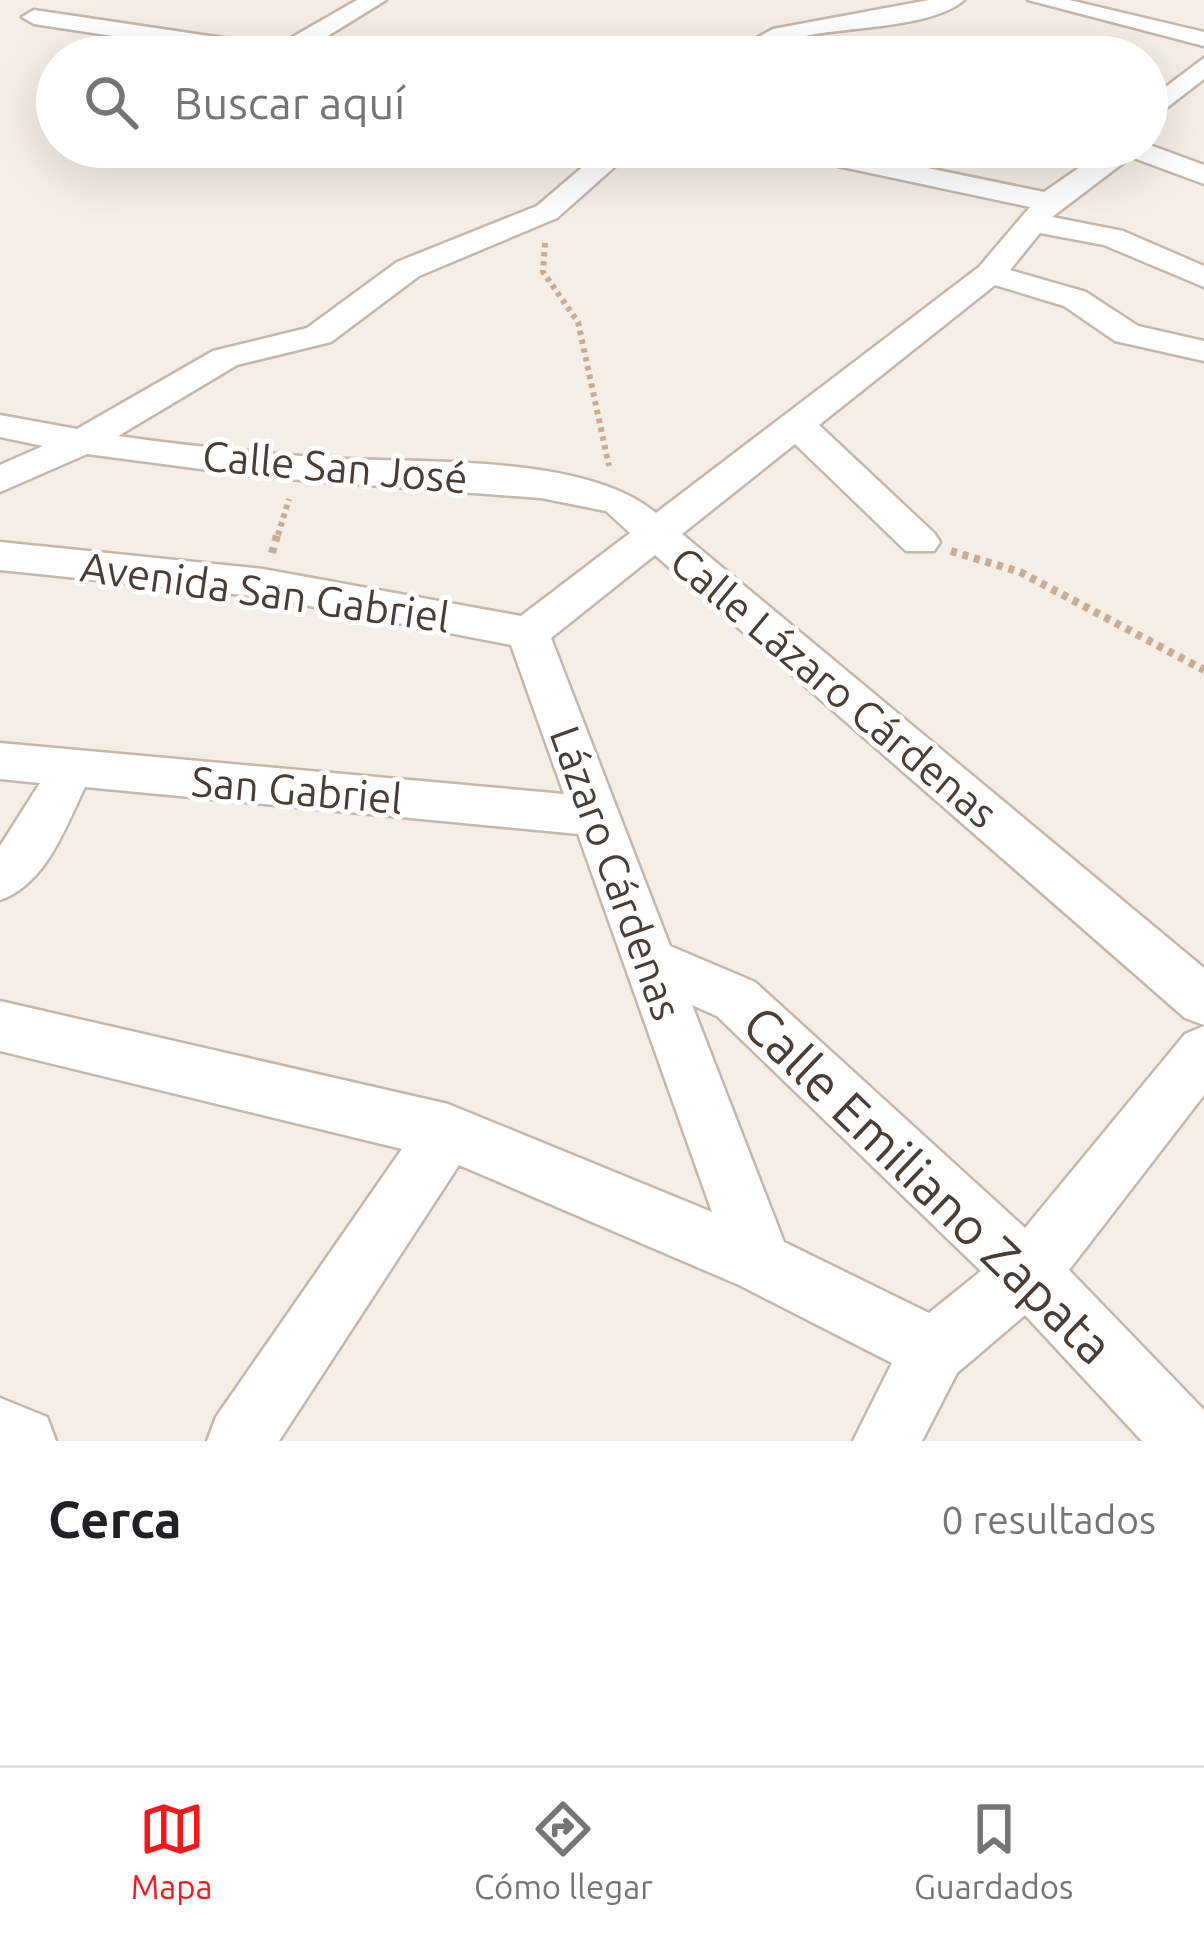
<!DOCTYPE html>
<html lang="es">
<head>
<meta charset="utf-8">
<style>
	:root { --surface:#fff; --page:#f6f6f6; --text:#202124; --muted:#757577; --line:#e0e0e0; --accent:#ff1418 }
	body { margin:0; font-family:Ubuntu,sans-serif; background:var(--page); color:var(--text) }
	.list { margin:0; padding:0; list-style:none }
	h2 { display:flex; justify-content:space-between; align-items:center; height:156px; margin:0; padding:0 48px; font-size:51px }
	h2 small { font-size:39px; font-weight:400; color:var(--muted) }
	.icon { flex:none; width:66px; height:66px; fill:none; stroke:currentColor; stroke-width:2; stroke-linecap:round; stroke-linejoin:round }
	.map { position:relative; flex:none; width:1204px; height:1441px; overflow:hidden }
	.search { position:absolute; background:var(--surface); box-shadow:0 12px 48px #0002; left:36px; right:36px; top:36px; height:132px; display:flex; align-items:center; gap:30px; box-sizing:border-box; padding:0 42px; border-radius:66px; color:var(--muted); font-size:45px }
	.sheet { height:324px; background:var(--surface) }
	nav { display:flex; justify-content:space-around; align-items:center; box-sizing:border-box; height:168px; border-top:3px solid var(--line); background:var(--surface); font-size:33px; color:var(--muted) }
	nav a { display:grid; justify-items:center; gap:6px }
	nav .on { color:var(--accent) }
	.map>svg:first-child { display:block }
</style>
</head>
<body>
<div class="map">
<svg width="1204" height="1441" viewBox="0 0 1204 1441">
	<rect width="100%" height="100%" fill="#f5eee7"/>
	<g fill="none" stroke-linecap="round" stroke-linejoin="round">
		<defs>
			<g id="minor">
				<polygon points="357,0 386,0 305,50 314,57 252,57 34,24 22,17 34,10 277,46"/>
				<path d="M 929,0 L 964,0 C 934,27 851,27 810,35 C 778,41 755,57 722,57 L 773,29 Z"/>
				<polygon points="1028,0 1069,0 1204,32 1204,46"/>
				<polygon points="1204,58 1204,79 1147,123 1147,101"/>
				<path d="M 1147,144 L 1204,165 L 1204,184 L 1131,157 L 1052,217 L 1123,231 L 1204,266 L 1204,287 L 1104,245 L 1040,233 L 1010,270 L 1086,292 L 1138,326 L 1204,341 L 1204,361 L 1115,341 L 1064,306 L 995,285 L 819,425 L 934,533 L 940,542 L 934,551 L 906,551 L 795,444 L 682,534 L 1204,968 L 1204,1025 L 1185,1018 L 655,555 L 551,638 L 670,946 L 755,982 L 1025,1228 L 1185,1034 L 1204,1026 L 1204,1095 L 1069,1270 L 1204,1410 L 1204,1441 L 1142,1441 L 1025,1315 L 957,1373 L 922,1441 L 853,1441 L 892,1363 L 739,1285 L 459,1165 L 279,1441 L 207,1441 L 216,1417 L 402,1149 L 0,1051 L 0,1001 L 448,1104 L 712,1212 L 578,834 L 85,787 C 65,828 46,884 0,900 L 0,846 L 40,783 L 0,779 L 0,743 L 564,794 L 511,645 L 263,597 L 0,570 L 0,542 L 263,569 L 521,616 L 630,533 L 606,511 L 541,498 L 262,477 L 87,454 L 0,492 L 0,465 L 43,446 L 0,437 L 0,415 L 77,429 L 213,351 L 307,328 L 397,262 L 537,206 L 606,147 L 637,147 L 557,218 L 419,276 L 331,342 L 237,365 L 118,436 C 188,446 258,453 328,458 C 420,464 584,453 656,513 L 979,267 L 1030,207 L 786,155 L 772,147 L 826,147 L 1044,192 L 1109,147 ZM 692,1005 L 717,1016 L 981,1271 L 929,1313 L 784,1242 Z"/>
				<polygon points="0,1398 47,1417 56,1441 0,1441"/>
			</g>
		</defs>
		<use href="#minor" stroke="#c5b7ab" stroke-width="5"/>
		<g stroke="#c5ad98" stroke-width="6" stroke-dasharray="4.5 4.5" stroke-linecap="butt">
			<polyline points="545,243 543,272 578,322 609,466"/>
			<polyline points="278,535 289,499"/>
		</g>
		<g stroke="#c5ad98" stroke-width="8" stroke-dasharray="6 6" stroke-linecap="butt">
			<polyline points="951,551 1020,572 1204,670"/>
			<polyline points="272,553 278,532"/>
		</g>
		<use href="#minor" fill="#fff" fill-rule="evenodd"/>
	</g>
	<g text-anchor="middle" stroke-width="10" stroke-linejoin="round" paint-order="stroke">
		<g font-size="42" fill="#493e35" stroke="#fff">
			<text transform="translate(335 467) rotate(5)" y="15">Calle San José</text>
			<text transform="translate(265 592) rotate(8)" y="15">Avenida San Gabriel</text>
			<text transform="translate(834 687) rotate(40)" y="15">Calle Lázaro Cárdenas</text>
			<text transform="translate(297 790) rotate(5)" y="15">San Gabriel</text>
			<text transform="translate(616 873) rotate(70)" y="15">Lázaro Cárdenas</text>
		</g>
		<g font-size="51" fill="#493e35" stroke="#fff">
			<text transform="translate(928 1185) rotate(44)" y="18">Calle Emiliano Zapata</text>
		</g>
	</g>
</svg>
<div class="search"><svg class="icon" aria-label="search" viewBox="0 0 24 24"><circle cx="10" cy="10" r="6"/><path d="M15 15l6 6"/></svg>Buscar aquí</div>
</div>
<section class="sheet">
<h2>Cerca<small>0 resultados</small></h2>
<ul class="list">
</ul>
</section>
<nav>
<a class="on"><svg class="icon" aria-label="map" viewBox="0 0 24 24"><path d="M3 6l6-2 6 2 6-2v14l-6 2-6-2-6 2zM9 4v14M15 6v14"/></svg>Mapa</a>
<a><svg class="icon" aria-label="directions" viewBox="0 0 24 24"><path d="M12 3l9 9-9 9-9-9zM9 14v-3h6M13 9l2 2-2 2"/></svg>Cómo llegar</a>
<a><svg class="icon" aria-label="saved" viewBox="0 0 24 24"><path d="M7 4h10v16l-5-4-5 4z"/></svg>Guardados</a>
</nav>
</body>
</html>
